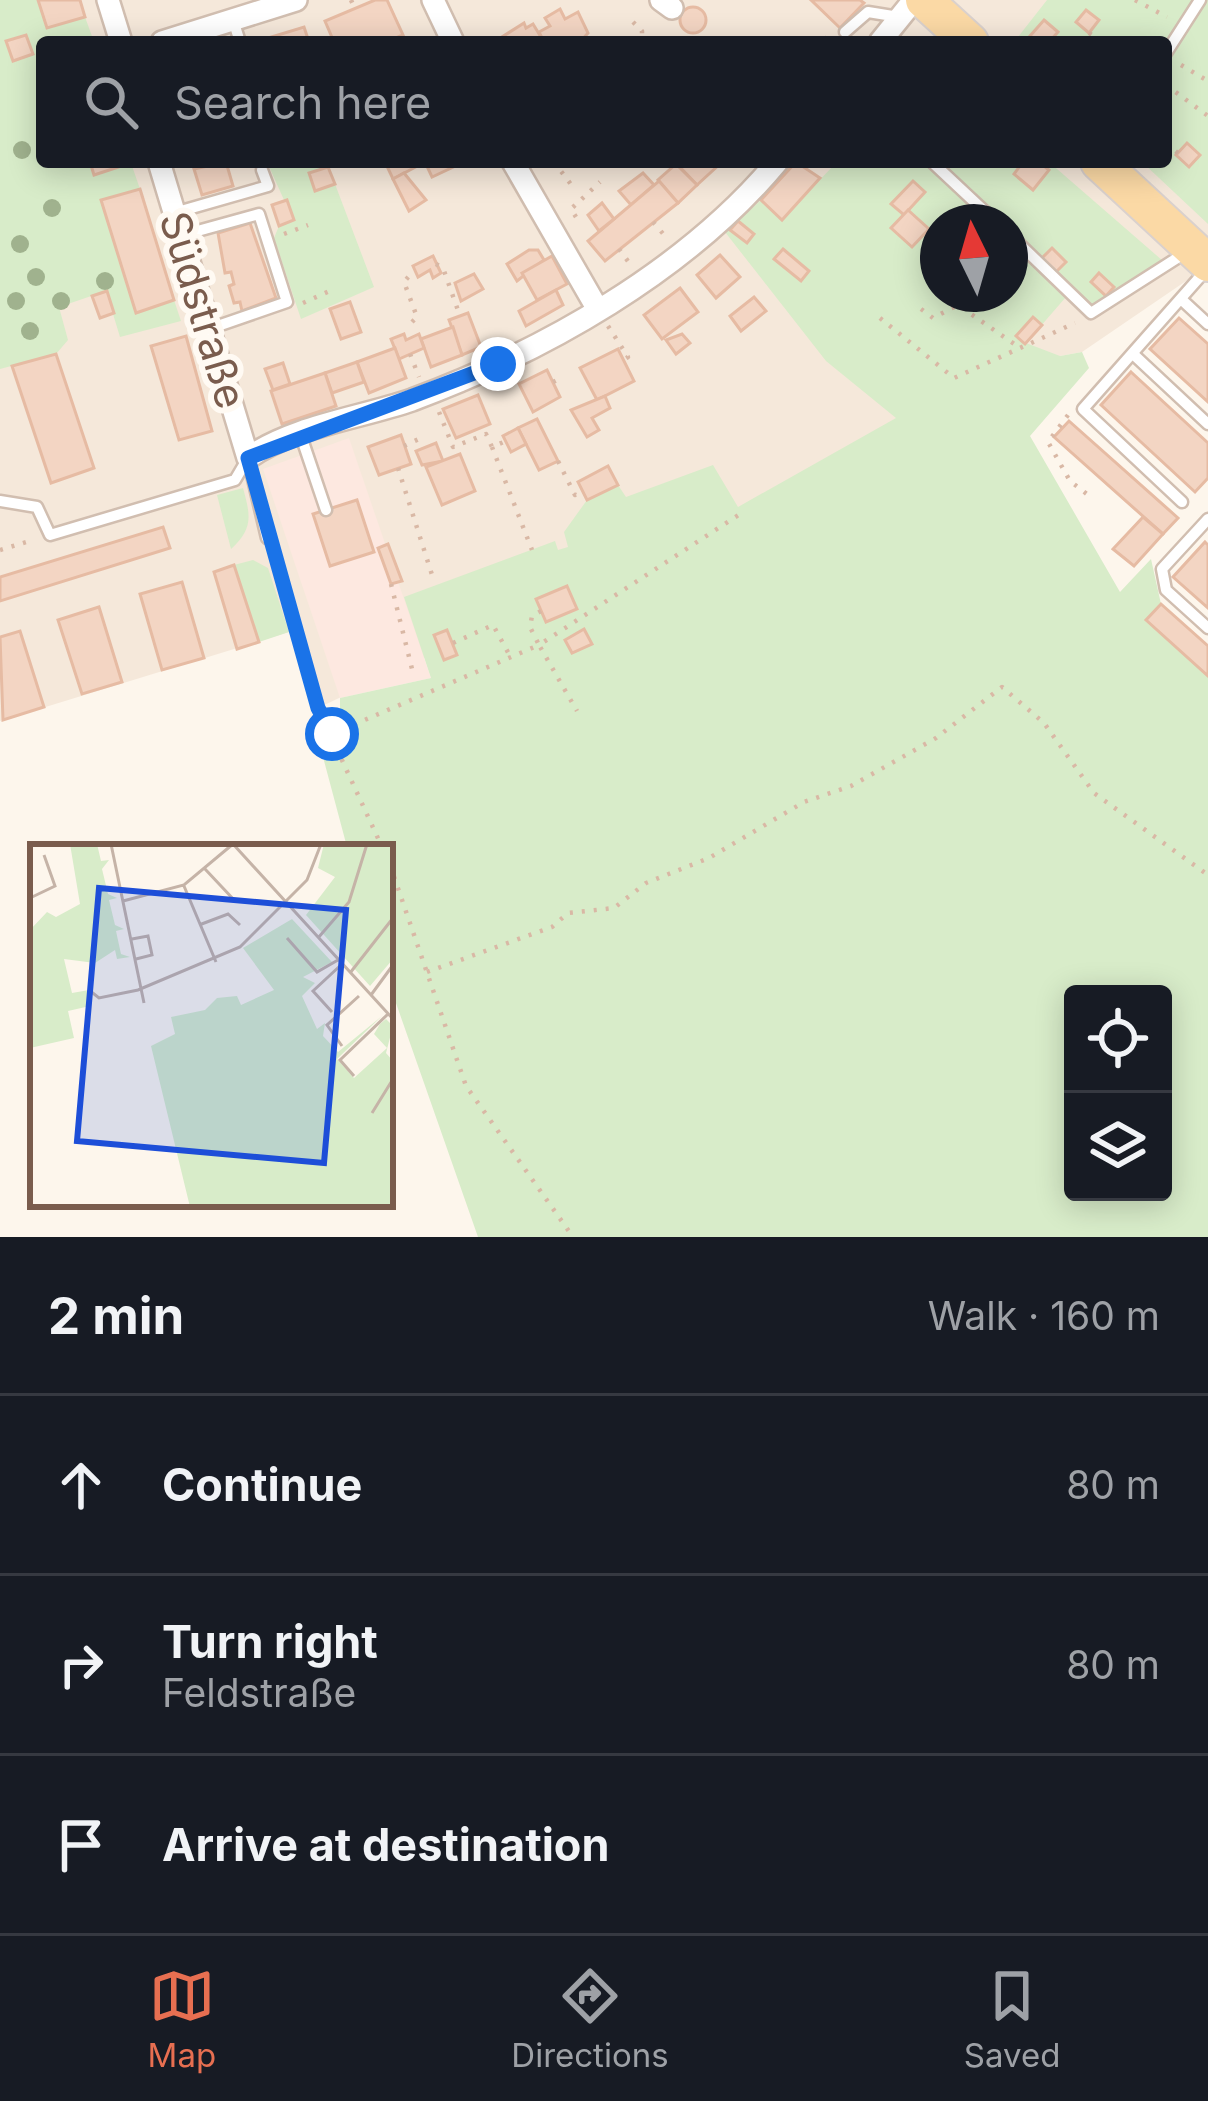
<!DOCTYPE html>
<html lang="en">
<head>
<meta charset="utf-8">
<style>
	:root { --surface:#171b24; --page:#20242c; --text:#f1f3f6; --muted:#9ea1a6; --line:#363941; --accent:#e76f51 }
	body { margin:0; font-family:Inter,sans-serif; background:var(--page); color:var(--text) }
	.controls { position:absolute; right:36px; bottom:36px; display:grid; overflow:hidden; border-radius:12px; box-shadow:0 6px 30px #0003 }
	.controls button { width:108px; height:108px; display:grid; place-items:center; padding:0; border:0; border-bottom:3px solid var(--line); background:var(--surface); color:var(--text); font:60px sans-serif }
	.compass { position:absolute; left:920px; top:204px; width:108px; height:108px; border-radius:50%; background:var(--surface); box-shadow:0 6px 30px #0003; rotate:355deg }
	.stop { position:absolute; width:36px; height:36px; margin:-27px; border:9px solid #1a73e8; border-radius:50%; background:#fff }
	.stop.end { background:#1a73e8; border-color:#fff; box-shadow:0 3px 12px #0008 }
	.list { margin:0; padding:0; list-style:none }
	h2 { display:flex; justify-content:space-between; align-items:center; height:156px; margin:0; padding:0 48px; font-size:51px }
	h2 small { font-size:39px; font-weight:400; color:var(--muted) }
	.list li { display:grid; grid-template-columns:78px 1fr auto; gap:36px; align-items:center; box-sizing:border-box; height:180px; padding:0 48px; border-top:3px solid var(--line) }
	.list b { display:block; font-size:45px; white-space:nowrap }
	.list p { margin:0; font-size:39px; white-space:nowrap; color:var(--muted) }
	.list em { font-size:39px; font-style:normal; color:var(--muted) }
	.icon { flex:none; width:66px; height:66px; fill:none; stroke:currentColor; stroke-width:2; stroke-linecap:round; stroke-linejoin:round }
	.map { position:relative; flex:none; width:1208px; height:1237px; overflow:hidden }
	.search { position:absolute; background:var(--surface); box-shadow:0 6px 30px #0003; left:36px; right:36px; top:36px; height:132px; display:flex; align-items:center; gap:30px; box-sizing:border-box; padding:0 42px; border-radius:12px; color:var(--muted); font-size:45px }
	.sheet { height:696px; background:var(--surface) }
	nav { display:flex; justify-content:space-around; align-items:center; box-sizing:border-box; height:168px; border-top:3px solid var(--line); background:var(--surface); font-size:33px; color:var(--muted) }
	nav a { display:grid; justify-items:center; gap:6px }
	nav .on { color:var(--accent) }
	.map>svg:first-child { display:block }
</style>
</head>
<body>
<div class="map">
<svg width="1208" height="1237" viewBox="0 0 1208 1237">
	<rect width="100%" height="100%" fill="#fdf6ec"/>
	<path fill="#f5e8da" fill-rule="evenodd" d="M 0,0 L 1208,0 L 1208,266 L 1082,352 L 1060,356 L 318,708 L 289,632 L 0,721 ZM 42,42 L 1166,42 L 1166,162 L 42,162 ZM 938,222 L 1010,222 L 1010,294 L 938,294 Z"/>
	<polygon fill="#fde8e0" points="349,438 431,678 340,698 263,469"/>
	<g fill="#d8ecc9" fill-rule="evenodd">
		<polygon points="0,0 38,0 47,28 85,17 93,39 42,42 42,162 90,162 94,175 131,163 140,189 102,200 136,312 174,300 181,321 120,337 106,291 59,307 68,340 56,354 0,369"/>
		<polygon points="1047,0 1208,0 1208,224 1142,162 1166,162 1166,42 1014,42"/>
		<polygon points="267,162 326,162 328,167 309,174 316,190 335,184 374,287 301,319 274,238 279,226 293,220"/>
		<path d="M 837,162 L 1049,162 L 1163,261 L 1085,313 L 1066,297 L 1026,343 L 1060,356 L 1082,352 L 1089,368 L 1030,436 L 1120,592 L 1151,559 L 1161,604 L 1146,621 L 1208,676 L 1208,1237 L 478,1237 L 390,986 L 390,847 L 347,847 L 319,742 L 340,734 L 340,698 L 431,678 L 404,597 L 555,541 L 558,550 L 568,547 L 564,532 L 587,500 L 618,485 L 626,497 L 713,465 L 738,507 L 896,418 L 826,361 L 725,232 L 761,200 L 782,219 ZM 938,222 L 1010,222 L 1010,294 L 938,294 ZM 1073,994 L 1163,994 L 1163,1192 L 1073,1192 Z"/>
		<path d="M 243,488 C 251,517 253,528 231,549 L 217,495 Z"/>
		<polygon points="253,560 268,568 289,632 259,642 234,565"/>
	</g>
	<g fill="#f3d5c3" stroke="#e6bba3" stroke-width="3">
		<polygon points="38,0 80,0 85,17 47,28"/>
		<polygon points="375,0 387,0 403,35 386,42 334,42 325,21"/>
		<polygon points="811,0 860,0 864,3 840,28"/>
		<circle cx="693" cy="20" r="13"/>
		<polygon points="560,9 565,19 578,12 588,33 580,42 544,42 539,32 550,26 545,18"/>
		<polygon points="1086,10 1099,20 1089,33 1076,22"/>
		<polygon points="1044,20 1058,32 1049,42 1036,42 1030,36"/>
		<polygon points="524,23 526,28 533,24 544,42 494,42"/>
		<polygon points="304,27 309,42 255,42"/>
		<polygon points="26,35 33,54 13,61 6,41"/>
		<polygon points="1187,143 1200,155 1189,167 1176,155"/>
		<polygon points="90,162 131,162 131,163 94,175"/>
		<polygon points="226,162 233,186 202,195 194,169"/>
		<polygon points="385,162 425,162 393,179"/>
		<polygon points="425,162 464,162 432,177"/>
		<polygon points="681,162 722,162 697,185 678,165"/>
		<polygon points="796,162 820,178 782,220 761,200"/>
		<polygon points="1023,162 1039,162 1049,170 1033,190 1014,174"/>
		<polygon points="676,164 697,185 678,203 658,180"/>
		<polygon points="328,167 335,184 315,191 309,173"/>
		<polygon points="404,173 426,200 409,211 393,179"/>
		<polygon points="643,173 654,185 631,205 619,191"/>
		<polygon points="659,181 678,203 605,261 588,241"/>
		<polygon points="913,181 925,192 904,215 891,204"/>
		<polygon points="140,189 174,300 136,313 101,200"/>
		<polygon points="287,200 294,220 279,226 272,205"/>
		<polygon points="602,203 614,219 599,231 588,215"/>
		<polygon points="908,210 929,229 912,247 891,228"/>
		<polygon points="738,221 754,234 747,243 730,230"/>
		<polygon points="250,223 276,298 242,311 240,302 234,303 229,286 234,284 231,272 225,273 218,233"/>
		<polygon points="1052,248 1066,262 1055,273 1041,259"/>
		<polygon points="783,249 809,271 801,281 774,259"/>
		<polygon points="529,250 538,250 544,260 517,281 507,264"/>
		<polygon points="720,255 740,277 716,298 697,275"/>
		<polygon points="433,256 441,273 433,278 430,270 418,277 413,266"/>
		<polygon points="552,256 567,284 537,300 522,273"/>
		<polygon points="1099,273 1114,287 1106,296 1091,282"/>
		<polygon points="474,274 483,289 461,301 455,283"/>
		<polygon points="680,288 698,312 662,339 644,315"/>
		<polygon points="556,290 563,305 526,326 519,311"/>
		<polygon points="107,291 114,313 100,318 92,296"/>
		<polygon points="754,297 766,311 741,331 730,316"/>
		<polygon points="350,302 361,332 341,339 330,309"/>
		<polygon points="468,313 481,347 462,355 449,320"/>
		<polygon points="1033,317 1042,325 1025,344 1016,336"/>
		<polygon points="1179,318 1208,344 1208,402 1150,349"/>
		<polygon points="453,327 462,355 431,367 421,339"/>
		<polygon points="404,334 406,340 419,334 424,348 399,359 391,339"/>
		<polygon points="682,334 690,343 676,354 666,340"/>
		<polygon points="186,336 212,431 179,440 151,346"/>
		<polygon points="395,348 406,378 369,393 357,362"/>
		<polygon points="618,349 634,381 597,400 580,368"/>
		<polygon points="56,354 94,468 51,483 12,366"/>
		<polygon points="357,362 364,382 332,393 325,373"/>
		<polygon points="283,363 290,384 273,390 265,369"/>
		<polygon points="547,370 560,397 533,412 519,384"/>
		<polygon points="1131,372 1208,443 1208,478 1195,492 1101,405"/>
		<polygon points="325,373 336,406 282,424 271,391"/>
		<polygon points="478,395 490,424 456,438 443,409"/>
		<polygon points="605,396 610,408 592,418 599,430 587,437 571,410"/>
		<polygon points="537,419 558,461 539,470 518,428"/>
		<polygon points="1069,421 1178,518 1163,534 1054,437"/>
		<polygon points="518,428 526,444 511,452 503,436"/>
		<polygon points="401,435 411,464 379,475 368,447"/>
		<polygon points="436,443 443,461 422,465 416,451"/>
		<polygon points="460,454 475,491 442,505 426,467"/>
		<polygon points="608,466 618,485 587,500 578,482"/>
		<polygon points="357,500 374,552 330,566 313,514"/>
		<polygon points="1143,517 1163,534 1134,566 1113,549"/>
		<polygon points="163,527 170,548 0,601 0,577"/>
		<polygon points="1205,542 1208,545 1208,608 1173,577"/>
		<polygon points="388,544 402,581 391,584 378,548"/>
		<polygon points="234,565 259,642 237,649 214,572"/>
		<polygon points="182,582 204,658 162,670 140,594"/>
		<polygon points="567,586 577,609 546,622 536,599"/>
		<polygon points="1161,604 1208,646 1208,676 1146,620"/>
		<polygon points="99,607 122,682 82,694 58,620"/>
		<polygon points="584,629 592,644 572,653 565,640"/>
		<polygon points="447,630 457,655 444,660 434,635"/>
		<polygon points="20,631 44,707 3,720 0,637"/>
	</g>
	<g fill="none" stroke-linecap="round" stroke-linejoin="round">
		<defs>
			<g id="service">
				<polyline points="233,20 240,42"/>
				<polyline points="845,32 868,12 899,17"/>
				<polyline points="1166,53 1200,0"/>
				<polyline points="933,163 996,222"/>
				<polyline points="174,213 268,186 262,170"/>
				<polyline points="183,235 259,214 287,302 209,329"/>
				<polyline points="1010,235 1091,313 1185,253"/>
				<polyline points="1182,300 1208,324"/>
				<polyline points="1133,354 1208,424"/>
				<polyline points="301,436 326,510"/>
				<polyline points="248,458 267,538"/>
				<polyline points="0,501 37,507 50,535 235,480 248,458"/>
				<polyline points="1182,502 1083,409 1206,270"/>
				<polyline points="1208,519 1162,569 1166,590 1208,628"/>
			</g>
			<g id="minor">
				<polyline points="108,0 121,42"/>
				<polyline points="433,0 453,42"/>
				<polyline points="661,0 672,8"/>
				<polyline points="162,42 296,0"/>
				<polyline points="880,42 914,0"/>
				<path d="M 159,162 L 248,458 C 293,426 360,418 412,400 C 544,351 686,271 777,162"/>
				<polyline points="513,162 597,308"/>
			</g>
			<g id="primary">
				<polyline points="924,0 970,42"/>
				<polyline points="1099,162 1208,263"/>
			</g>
		</defs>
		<use href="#service" stroke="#d1beb0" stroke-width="15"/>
		<use href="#minor" stroke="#d1beb0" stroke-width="26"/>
		<use href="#primary" stroke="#dad1cd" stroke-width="40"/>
		<g stroke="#d9b8a5" stroke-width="4.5" stroke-dasharray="3 9" stroke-linecap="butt">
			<polyline points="351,0 355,9"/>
			<polyline points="1135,0 1167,17"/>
			<polyline points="633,22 642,31 642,42"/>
			<polyline points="1089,33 1102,42"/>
			<polyline points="812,42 830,37"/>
			<polyline points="1076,42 1077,42"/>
			<polyline points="1181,65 1208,81"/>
			<polyline points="1166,85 1208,116"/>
			<polyline points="1166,144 1178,153"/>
			<polyline points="554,162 573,187"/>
			<polyline points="576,217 571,209 600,182"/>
			<polyline points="653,222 665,236"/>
			<polyline points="284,234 308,225"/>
			<polyline points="619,249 630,264"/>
			<polyline points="436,264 443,268 460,316"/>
			<polyline points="303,303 334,289"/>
			<polyline points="921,309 933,318 958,305 1020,348"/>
			<polyline points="880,318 954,378 1075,323"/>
			<polyline points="412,322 417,317 404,282 414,270"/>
			<polyline points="608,326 628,357 623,360"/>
			<polyline points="410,354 419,377"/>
			<polyline points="553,382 561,378"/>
			<polyline points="439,412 453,447 486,434 492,447 506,441"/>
			<polyline points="1068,415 1048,442 1070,481 1092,498"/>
			<polyline points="404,446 421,438"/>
			<polyline points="492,447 532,550"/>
			<polyline points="558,461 575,495 583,491"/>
			<polyline points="398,468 433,578"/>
			<polyline points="0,550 33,540"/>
			<polyline points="273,555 318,708 382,847"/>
			<polyline points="391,584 412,669"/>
			<polyline points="541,611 532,616 530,627 539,645 740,514"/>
			<polyline points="453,643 493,625 510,656"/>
			<polyline points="332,734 539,645 577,711"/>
			<polyline points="390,865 466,1086 573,1237"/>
			<polyline points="427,972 552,927 568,913 614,908 646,883 709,858 804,802 851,786 936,738 1002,687 1044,723 1094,793 1208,875"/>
		</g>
		<use href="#service" stroke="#fff" stroke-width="10"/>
		<use href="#minor" stroke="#fff" stroke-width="21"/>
		<use href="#primary" stroke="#fbd9a5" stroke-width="36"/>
	</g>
	<g fill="#a0b28e">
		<circle cx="22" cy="150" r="9"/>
		<circle cx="52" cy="208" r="9"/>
		<circle cx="20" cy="244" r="9"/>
		<circle cx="36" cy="277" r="9"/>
		<circle cx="105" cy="281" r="9"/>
		<circle cx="16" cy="301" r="9"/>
		<circle cx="61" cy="301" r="9"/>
		<circle cx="30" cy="331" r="9"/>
	</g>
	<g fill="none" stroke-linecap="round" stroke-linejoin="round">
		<polyline stroke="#1a73e8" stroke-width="15" points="332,734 318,708 248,458 498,364"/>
	</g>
	<g text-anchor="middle" stroke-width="12" stroke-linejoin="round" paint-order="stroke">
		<g font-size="42" fill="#7a5c4d" stroke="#fffaf3">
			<text transform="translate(203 310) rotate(73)" y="15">Südstraße</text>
		</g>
	</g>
	<g transform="translate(30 844)">
		<rect width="363" height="363" fill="#fdf6ec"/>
		<path d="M 40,0 L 67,0 L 71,17 L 79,16 L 72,25 L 78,50 L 87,54 L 79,56 L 85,81 L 94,85 L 86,87 L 91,110 L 100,113 L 87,115 L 85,106 L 65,119 L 34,115 L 42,149 L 59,146 L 60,162 L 38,167 L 44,194 L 0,204 L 0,86 L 17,68 L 26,73 L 50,60 ZM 294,0 L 363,0 L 363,115 L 340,142 L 276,71 L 305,33 L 288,24 ZM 262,75 L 302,118 L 273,133 L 285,139 L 272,152 L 287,185 L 295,179 L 293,192 L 308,208 L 352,172 L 307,215 L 324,234 L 357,204 L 344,190 L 350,180 L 356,175 L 363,182 L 356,209 L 363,217 L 363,363 L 160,363 L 121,202 L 145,190 L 141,173 L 175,166 L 187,154 L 207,152 L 211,161 L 244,146 L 213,104 Z" fill="#d8ecc9"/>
		<path fill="none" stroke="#c5b3a7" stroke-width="3" d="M 81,0 L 114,159M 203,0 L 363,175M 175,25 L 206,58M 154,42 L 186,118M 0,54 L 25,42 L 14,11M 93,57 L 154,41 L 203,0M 169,81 L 198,70 L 210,81M 257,94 L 287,128 L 308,116M 288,94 L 319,58 L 337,0M 102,95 L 118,92 L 122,111 L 106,115M 320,129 L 363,74M 59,146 L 69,154 L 108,146 L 210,103 L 277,36 L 291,0M 341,151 L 363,121M 302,168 L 283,147 L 312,120M 312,202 L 297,181 L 329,152M 324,232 L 310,216 L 358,170M 342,269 L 363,235"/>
		<path fill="#1d4ed8" fill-opacity="0.15" stroke="#1d4ed8" stroke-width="6" d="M 69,44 L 316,66 L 294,319 L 47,297 Z"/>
		<rect width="363" height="363" fill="none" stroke="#7a5c4d" stroke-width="6"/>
	</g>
</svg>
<div class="controls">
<button><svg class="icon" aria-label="locate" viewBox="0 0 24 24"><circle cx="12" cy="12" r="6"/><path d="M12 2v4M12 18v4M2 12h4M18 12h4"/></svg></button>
<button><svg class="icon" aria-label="layers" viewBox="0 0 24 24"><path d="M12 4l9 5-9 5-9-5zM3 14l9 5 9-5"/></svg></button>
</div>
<svg class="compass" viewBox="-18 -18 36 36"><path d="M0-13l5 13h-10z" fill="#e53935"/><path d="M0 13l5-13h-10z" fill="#9ea1a6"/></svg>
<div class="stop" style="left:332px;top:734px"></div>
<div class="stop end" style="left:498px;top:364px"></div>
<div class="search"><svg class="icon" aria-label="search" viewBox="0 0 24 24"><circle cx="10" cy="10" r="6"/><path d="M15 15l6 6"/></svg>Search here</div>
</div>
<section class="sheet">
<h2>2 min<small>Walk · 160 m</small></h2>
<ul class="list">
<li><svg class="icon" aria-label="ahead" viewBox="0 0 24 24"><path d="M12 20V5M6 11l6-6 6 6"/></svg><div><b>Continue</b></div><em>80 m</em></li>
<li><svg class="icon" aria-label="right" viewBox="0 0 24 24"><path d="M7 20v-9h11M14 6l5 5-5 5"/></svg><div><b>Turn right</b><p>Feldstraße</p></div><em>80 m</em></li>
<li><svg class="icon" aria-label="arrive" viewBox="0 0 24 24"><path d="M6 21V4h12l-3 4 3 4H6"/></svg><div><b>Arrive at destination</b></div></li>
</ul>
</section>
<nav>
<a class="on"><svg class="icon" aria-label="map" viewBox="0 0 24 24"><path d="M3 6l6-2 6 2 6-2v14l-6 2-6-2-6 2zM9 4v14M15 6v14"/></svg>Map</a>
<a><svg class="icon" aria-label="directions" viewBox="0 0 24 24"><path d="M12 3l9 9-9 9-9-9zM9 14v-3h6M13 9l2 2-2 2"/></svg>Directions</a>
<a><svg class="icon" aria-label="saved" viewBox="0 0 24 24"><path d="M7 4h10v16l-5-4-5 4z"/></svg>Saved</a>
</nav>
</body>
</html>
